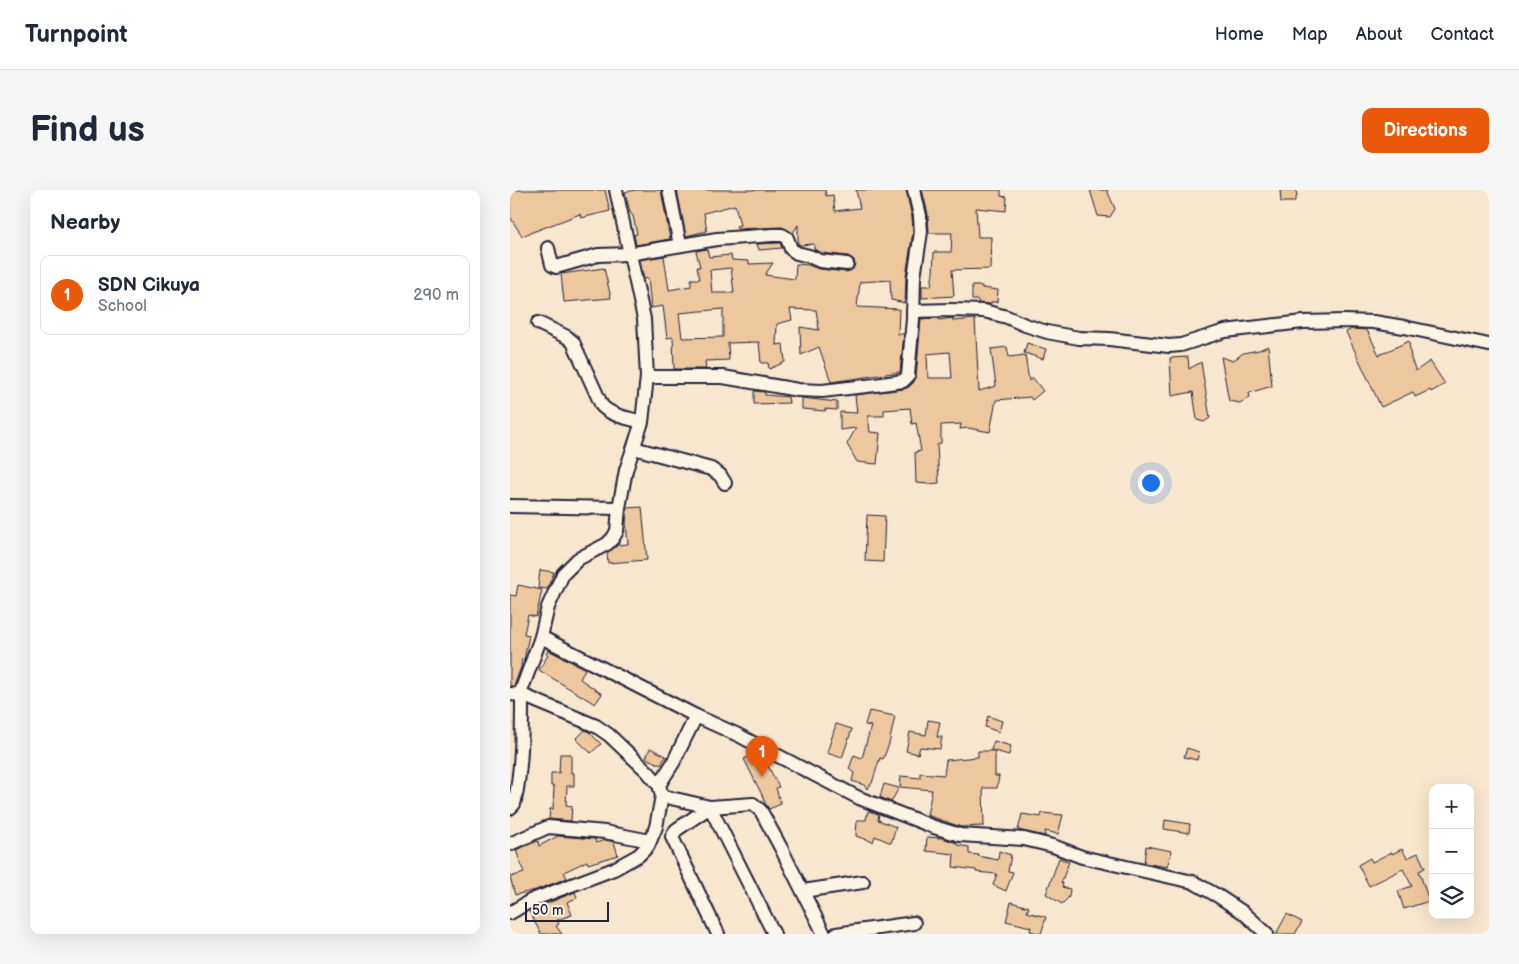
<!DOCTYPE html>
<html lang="en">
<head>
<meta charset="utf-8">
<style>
	:root { --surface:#fff; --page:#f6f6f7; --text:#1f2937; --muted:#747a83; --line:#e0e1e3; --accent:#ea580c }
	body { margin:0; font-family:"Balsamiq Sans",sans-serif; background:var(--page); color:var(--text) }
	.controls { position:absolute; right:15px; bottom:15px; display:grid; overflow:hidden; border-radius:10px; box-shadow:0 5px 20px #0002 }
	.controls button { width:45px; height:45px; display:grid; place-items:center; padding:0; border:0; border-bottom:1px solid var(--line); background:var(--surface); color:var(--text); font:25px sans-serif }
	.scale { position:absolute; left:15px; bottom:12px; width:84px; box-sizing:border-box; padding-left:5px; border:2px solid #22223b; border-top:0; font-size:14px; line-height:18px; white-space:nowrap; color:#22223b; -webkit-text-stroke:4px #fcf5e5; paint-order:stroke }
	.you { position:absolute; left:640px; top:292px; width:18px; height:18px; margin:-12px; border:4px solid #fff; border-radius:50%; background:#1a73e8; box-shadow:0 0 0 8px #1a73e833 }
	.badge { display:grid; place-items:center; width:32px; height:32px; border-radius:50%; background:var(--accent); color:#fff; font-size:16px; font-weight:700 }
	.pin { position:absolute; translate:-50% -41px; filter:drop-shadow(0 1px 2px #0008) }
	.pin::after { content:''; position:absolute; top:26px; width:18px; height:15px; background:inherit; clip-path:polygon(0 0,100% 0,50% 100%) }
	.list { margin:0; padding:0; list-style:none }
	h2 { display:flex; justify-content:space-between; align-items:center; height:65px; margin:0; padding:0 20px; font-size:21px }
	h2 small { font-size:16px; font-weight:400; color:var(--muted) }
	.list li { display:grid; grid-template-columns:32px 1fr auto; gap:15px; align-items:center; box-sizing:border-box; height:80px; margin:0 10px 10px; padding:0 10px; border:1px solid var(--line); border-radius:10px }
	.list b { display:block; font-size:19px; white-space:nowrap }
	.list p { margin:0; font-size:16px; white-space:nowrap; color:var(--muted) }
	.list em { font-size:16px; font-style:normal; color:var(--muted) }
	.icon { flex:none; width:28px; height:28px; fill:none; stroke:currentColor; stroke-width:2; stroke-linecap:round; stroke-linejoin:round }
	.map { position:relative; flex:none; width:979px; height:744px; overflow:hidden; border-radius:10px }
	header { display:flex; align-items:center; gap:30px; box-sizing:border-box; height:70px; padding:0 25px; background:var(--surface); border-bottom:1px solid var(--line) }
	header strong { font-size:24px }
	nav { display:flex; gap:28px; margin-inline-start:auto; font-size:18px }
	.intro { display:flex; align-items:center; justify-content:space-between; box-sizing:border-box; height:120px; padding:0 30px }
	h1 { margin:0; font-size:35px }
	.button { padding:12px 22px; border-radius:10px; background:var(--accent); color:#fff; font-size:18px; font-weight:700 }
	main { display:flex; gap:30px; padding:0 30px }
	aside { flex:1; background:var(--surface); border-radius:10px; box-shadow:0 5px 20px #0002 }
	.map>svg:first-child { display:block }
</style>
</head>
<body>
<header>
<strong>Turnpoint</strong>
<nav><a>Home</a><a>Map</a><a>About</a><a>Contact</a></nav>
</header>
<div class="intro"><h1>Find us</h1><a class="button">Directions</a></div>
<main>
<aside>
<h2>Nearby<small></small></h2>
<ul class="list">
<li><span class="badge">1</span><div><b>SDN Cikuya</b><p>School</p></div><em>290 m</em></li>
</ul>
</aside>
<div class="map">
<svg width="979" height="744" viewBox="0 0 979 744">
	<rect width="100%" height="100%" fill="#f8e7cf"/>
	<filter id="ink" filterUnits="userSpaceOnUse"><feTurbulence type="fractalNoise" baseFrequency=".02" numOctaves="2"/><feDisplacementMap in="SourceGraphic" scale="10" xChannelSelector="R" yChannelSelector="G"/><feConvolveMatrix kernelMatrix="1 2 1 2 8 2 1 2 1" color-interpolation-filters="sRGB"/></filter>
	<g filter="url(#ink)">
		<g fill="#edc79d" stroke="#22223b" fill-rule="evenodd">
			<polygon points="0,0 95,0 100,21 71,28 70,24 12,46 0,27"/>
			<polygon points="126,0 151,0 160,49 126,55 124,45 127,44 123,26 120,22 115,2"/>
			<path d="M 167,0 L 315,0 L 316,6 L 323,5 L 325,21 L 350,18 L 346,0 L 396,0 L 402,27 L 403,42 L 396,86 L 395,113 L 381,110 L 380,90 L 350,92 L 347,117 L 389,119 L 388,144 L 394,144 L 390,182 L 321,192 L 309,157 L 291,165 L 290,137 L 309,140 L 306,120 L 280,119 L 282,130 L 267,134 L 266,155 L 273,154 L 275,172 L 259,179 L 258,173 L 251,173 L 249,152 L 218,153 L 219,170 L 195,171 L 196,179 L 164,179 L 163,147 L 157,148 L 153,116 L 141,118 L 138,88 L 134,89 L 130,70 L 154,66 L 159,100 L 181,96 L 181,89 L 190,89 L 187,77 L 190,77 L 186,61 L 197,59 L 199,67 L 221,65 L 222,70 L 239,71 L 239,74 L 263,73 L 255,85 L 285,89 L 286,74 L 298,75 L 309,79 L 336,82 L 343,79 L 345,74 L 344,70 L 338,66 L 312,63 L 304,59 L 304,54 L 290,55 L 288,54 L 288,35 L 283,43 L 272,37 L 227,39 L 226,36 L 230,35 L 225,15 L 194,23 L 197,41 L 176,46 ZM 221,78 L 224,103 L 202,103 L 200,80 ZM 213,119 L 213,147 L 172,148 L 169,123 Z"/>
			<polygon points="412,0 491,0 491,6 497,7 496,21 466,18 468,47 481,47 480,79 442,80 444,106 412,108 412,96 421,96 423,82 424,62 441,62 442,43 419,43 418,24"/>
			<polygon points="580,0 597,0 605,19 600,27 588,26"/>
			<polygon points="770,0 786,0 787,6 784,12 771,12"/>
			<polygon points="270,53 272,58 249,60 247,54"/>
			<polygon points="94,78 101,108 54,112 51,84"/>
			<polygon points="462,96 472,96 472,98 488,100 487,112 481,112 481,114 468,113 468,110 462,110"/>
			<path d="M 429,128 L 429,130 L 443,128 L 443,131 L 465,129 L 469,201 L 486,196 L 481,159 L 497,157 L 499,167 L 515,165 L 519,191 L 523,188 L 533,201 L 522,210 L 520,207 L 486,210 L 480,242 L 458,238 L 450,239 L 451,234 L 431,235 L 431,253 L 427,255 L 429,293 L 419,294 L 406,293 L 405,262 L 411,261 L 406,233 L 402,234 L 400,218 L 374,220 L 374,226 L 358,226 L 360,242 L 370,243 L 367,274 L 347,272 L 337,254 L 346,238 L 330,240 L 330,222 L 347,223 L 345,205 L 394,199 L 399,197 L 404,192 L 406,187 L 411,129 ZM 440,162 L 442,188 L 418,188 L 417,164 Z"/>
			<polygon points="842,139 857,140 869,165 899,151 901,169 906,181 920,171 935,194 921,202 920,200 905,207 903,202 871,217 836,142"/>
			<polygon points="517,153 536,159 533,169 514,163"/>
			<polygon points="758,156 762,196 739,203 740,207 730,213 719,211 711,167 723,171 733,163 749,160"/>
			<polygon points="678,167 679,179 691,172 700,228 694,232 687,230 683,202 662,206 660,168"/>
			<polygon points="244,201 255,202 255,205 278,207 279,213 244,214"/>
			<polygon points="292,208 327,212 327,220 315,219 315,221 292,219"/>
			<polygon points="132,317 137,370 98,373 97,363 108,355 118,354 116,333 117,318"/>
			<polygon points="357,325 375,326 373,372 355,371"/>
			<polygon points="30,380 44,382 37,399 28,398"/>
			<polygon points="8,395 32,400 26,427 18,425 14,444 19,445 14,470 12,469 11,477 4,496 0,496 0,405 6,406"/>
			<polygon points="38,460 75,479 70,489 92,504 85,514 29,480 38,465 36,464"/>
			<polygon points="359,521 385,526 379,554 373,569 370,568 362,593 357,599 354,595 342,591 344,583 339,579 344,565 352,568 361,536 355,535"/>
			<polygon points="478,526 492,531 489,542 475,537"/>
			<polygon points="418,530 430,532 427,547 432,547 430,559 410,557 408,564 396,561 400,542 416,545"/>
			<polygon points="326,534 342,539 332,568 317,563"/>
			<polygon points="75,540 79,542 91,554 81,563 66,549"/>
			<polygon points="484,551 501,556 499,565 481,560"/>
			<polygon points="140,558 156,566 151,575 136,568"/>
			<polygon points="677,558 689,562 687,570 674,567"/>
			<polygon points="468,561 485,561 485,586 489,586 487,598 473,598 474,636 451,637 417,625 422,600 390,597 391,586 410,588 410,583 434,585 436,570 468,567"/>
			<polygon points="50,564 61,564 61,583 64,583 64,596 57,596 56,615 62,616 61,631 39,629 40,619 43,619 44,596 41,596 41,583 49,583"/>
			<polygon points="246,564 254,568 269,597 266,598 271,614 259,619 255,613 252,605 234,569"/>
			<polygon points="374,594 389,598 381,612 370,607"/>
			<polygon points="358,621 369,624 368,630 386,637 381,653 365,646 363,652 346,646 347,630 356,630"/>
			<polygon points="532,623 553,625 548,644 535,641 535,646 508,640 512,624 531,627"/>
			<polygon points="655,630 680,634 679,643 654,639"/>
			<polygon points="48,646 85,649 86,653 95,650 104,652 108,665 78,674 77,671 54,682 57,688 26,700 5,705 0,687 14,683 6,660 28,651 29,656"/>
			<polygon points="417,647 432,648 447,653 447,655 459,657 459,664 469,665 468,666 488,670 489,661 501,665 498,681 503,682 496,701 483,695 487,684 466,682 466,680 443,677 444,664 416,661"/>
			<polygon points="636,656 662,661 657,677 634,673"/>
			<polygon points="892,659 897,668 908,663 915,678 909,681 919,711 894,719 888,701 902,696 893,679 859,696 848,675 860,668 862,672 882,662 882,664"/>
			<polygon points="549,668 559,672 551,693 553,693 552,697 560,699 559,707 552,714 536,704"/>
			<polygon points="65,702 67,708 57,712 62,725 47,730 49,734 46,736 52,744 31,744 19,721"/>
			<polygon points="501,712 519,717 517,722 536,727 531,744 520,741 521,737 496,731"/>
			<polygon points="777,724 792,732 785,744 766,744"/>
		</g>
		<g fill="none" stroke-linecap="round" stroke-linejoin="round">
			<defs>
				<g id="minor">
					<polyline points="159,0 170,55"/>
					<polyline points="38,58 42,75 46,77 88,65 119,64 207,49 263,45 272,45 277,48 281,59 287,63 299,66 310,71 337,74"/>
					<polyline points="403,121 441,120 474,121 497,127 515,135 537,142 569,148 599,149 659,156 671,155 715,141 793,132 834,131 864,132 894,137 979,155"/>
					<path d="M 28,133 L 57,147 L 63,152 L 92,216 C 102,226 118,228 132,232"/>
					<polyline points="137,187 213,187 288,200 312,201 365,195 393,191 398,186 403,129 404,87 411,42 410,26 404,0"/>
					<polyline points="124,258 201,279 210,285 215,293"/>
					<polyline points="0,316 109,318"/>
					<polyline points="31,447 186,526 228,545 349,608 424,637 450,645 514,649 543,656 572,667 683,692 708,706 734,723 757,744"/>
					<polyline points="0,504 12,505 86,536 99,545 138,582 149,595 152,606 146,637 138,656 129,665 104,679 22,710 0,723"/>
					<polyline points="10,504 31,447 38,417 53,384 68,369 97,354 103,348 107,341 109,318 116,280 132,232 137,187 134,129 106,0"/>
					<polyline points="149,595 163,573 186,526"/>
					<polyline points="152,606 200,617 243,614 251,621 271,658 314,744"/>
					<path d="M 0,618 L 4,614 L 5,610 C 12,576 12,540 12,505"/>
					<polyline points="0,654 38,637 95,642 140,651"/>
					<polyline points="293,701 353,692"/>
					<polyline points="208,744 162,647 166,640 200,617 264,744"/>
					<polyline points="326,744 404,733"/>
				</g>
			</defs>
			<use href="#minor" stroke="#22223b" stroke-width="16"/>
			<use href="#minor" stroke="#fcf5e5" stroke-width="12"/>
		</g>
	</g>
</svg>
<div class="controls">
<button>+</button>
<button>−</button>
<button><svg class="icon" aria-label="layers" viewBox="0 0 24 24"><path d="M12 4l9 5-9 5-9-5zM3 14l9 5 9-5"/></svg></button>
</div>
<div class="scale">50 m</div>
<div class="you"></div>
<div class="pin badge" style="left:252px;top:587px">1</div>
</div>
</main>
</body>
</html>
